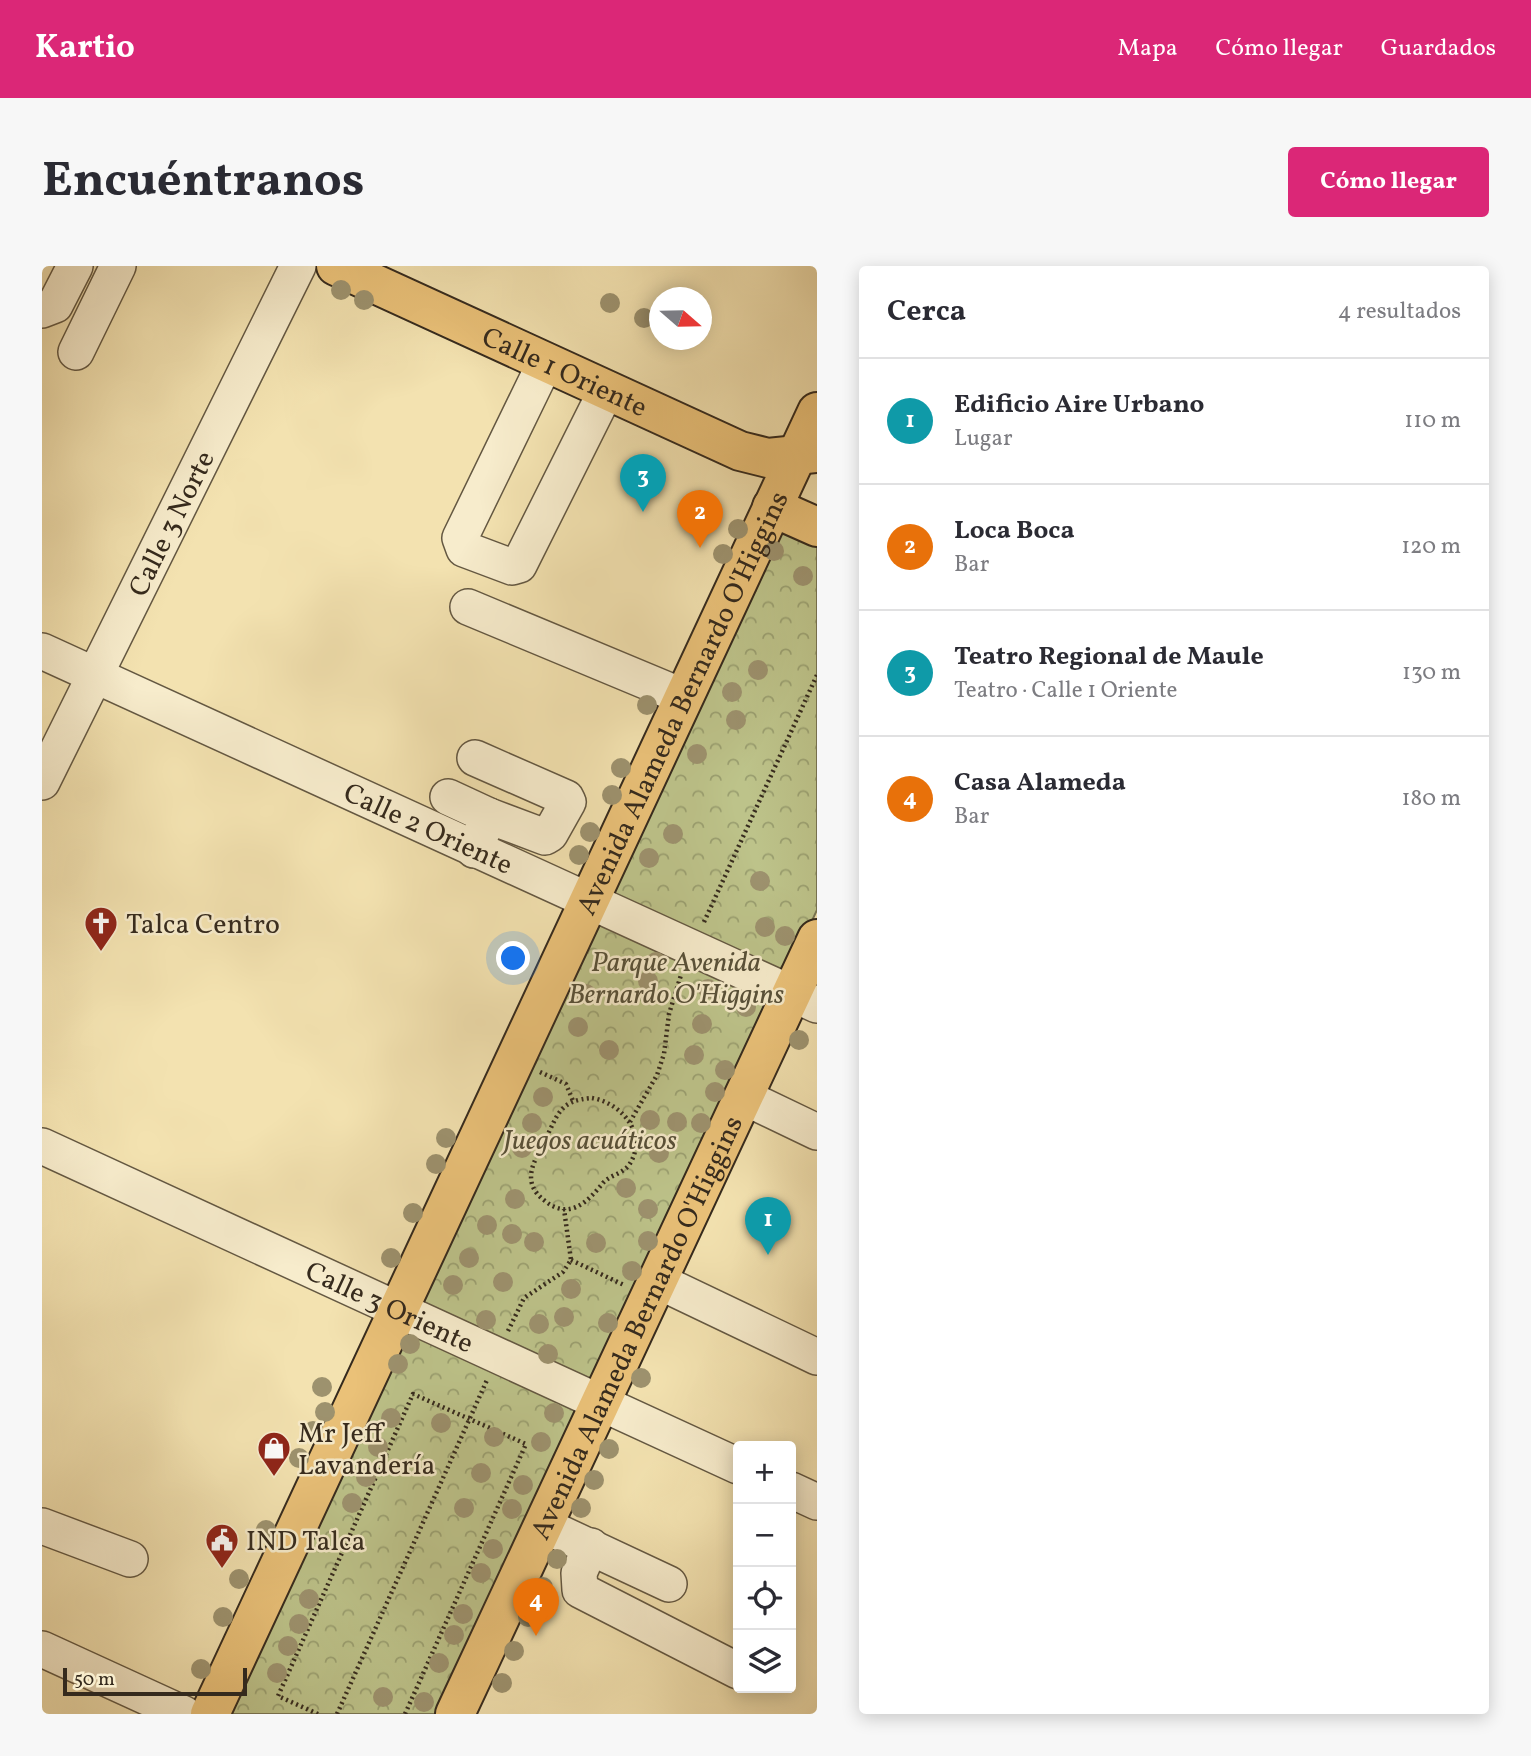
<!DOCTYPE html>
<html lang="es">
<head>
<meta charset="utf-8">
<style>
	:root { --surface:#fff; --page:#f7f7f7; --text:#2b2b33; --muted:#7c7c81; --line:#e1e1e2; --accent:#db2777 }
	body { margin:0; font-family:Vollkorn,serif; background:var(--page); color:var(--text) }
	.controls { position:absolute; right:21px; bottom:21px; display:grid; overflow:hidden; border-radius:7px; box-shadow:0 4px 18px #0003 }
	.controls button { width:63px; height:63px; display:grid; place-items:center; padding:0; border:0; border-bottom:2px solid var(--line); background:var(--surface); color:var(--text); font:35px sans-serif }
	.compass { position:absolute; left:607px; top:21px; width:63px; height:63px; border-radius:50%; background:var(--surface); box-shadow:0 4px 18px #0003; rotate:110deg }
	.scale { position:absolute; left:21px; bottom:18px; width:184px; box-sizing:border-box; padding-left:7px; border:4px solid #352a1d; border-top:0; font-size:19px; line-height:24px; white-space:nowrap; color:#352a1d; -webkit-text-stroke:5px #f7eccc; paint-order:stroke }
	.you { position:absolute; left:472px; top:693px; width:24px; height:24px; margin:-18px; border:5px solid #fff; border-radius:50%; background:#1a73e8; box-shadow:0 0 0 10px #1a73e833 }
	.badge { display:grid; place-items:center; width:46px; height:46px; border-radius:50%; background:var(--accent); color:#fff; font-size:23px; font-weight:700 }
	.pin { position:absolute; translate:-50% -58px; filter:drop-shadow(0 2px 4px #0008) }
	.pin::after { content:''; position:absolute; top:37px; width:24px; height:21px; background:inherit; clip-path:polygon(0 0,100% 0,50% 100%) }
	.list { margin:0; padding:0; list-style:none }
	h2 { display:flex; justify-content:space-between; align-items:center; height:91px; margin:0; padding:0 28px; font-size:30px }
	h2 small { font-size:23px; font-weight:400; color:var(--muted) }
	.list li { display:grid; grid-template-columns:46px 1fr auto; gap:21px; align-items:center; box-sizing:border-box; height:126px; padding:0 28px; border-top:2px solid var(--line) }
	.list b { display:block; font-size:26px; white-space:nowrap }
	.list p { margin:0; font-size:23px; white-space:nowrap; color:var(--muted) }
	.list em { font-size:23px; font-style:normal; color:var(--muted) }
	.icon { flex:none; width:38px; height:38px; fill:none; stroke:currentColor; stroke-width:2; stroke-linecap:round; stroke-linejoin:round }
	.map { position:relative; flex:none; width:775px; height:1448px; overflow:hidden; border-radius:7px }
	header { display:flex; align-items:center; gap:42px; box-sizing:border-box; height:98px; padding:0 35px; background:var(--accent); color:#fff }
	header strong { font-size:33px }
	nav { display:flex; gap:38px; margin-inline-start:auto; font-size:24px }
	.intro { display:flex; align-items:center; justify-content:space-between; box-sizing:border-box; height:168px; padding:0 42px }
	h1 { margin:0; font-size:49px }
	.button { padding:18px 32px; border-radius:7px; background:var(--accent); color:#fff; font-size:24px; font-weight:700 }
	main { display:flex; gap:42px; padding:0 42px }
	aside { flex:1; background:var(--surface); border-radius:7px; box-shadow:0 4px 18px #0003 }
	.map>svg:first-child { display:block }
</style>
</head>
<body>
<header>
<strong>Kartio</strong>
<nav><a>Mapa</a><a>Cómo llegar</a><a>Guardados</a></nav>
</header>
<div class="intro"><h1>Encuéntranos</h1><a class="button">Cómo llegar</a></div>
<main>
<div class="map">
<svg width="775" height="1448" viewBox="0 0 775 1448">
	<defs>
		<pattern id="park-crowns" width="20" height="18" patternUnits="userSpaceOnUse" patternTransform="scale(1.75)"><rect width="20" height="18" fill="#bdc38a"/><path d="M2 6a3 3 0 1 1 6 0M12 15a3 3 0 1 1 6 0" fill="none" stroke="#9a9f70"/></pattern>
	</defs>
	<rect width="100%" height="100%" fill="#f3e2b0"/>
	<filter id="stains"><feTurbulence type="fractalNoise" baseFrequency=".00286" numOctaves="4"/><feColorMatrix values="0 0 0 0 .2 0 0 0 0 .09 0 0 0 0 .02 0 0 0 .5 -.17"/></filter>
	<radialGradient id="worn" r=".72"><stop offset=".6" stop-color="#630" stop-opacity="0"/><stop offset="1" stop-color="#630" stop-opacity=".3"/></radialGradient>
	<polygon fill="url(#park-crowns)" stroke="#797654" stroke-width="2" points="749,263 775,274 775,644 400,1448 181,1448 729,272"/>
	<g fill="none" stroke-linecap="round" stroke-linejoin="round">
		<defs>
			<g id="minor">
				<polyline points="0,44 13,39 33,0"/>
				<polyline points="34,86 76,0"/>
				<polyline points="504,95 418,272 422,283 470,301 477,299 565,123"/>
				<polyline points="426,341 642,431"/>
				<path id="s1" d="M 0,385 L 775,739"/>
				<path id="s2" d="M 0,516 L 256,0"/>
				<polyline points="406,531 447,550"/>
				<polyline points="432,584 447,550 503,571 508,568 526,536 524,532 433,492"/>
				<polyline points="702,831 775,866"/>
				<path id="s3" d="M 0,880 L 696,1200"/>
				<polyline points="616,1015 775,1091"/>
				<polyline points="749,1224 775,1236"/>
				<polyline points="0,1260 88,1293"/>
				<polyline points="503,1260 627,1318"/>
				<polyline points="549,1280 537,1307 538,1324 696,1405"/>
				<polyline points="0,1383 142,1448"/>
			</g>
			<g id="major">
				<path id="s4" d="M 294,0 L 698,185 L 726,192 L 775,187"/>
				<polyline points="730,241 775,261"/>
				<path id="s5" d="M 168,1448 L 775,146"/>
				<path id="s6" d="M 413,1448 L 775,673"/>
			</g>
		</defs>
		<use href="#minor" stroke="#645842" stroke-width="38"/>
		<use href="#major" stroke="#352a1d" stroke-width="42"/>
		<g stroke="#352a1d" stroke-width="4.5" stroke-dasharray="2 3.5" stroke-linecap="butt">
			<polyline points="662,656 775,409"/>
			<polyline points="498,806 524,818 531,835"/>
			<path d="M 550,832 C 580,837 607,869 587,899 C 580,908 568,909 561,917 C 546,935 528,955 503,935 C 478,916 492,896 503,874 C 516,849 517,834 550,832 Z"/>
			<polyline points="588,856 615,809 622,788 627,748 639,709"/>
			<polyline points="529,994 582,1019"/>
			<polyline points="466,1065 482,1032 521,1006 529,994 522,943"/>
			<polyline points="276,1448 236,1430 371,1128 484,1178 363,1448"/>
			<polyline points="295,1448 445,1114"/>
		</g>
		<use href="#minor" stroke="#f7eccc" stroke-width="35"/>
		<use href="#major" stroke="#eac178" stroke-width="38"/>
	</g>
	<g fill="#9d926e">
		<circle cx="299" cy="24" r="10"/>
		<circle cx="322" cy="34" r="10"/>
		<circle cx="568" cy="37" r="10"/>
		<circle cx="602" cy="52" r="10"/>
		<circle cx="696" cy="263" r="10"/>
		<circle cx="732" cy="285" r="10"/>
		<circle cx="681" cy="288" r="10"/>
		<circle cx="761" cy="310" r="10"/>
		<circle cx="716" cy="404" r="10"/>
		<circle cx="690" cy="426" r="10"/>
		<circle cx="605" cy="439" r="10"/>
		<circle cx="694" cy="454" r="10"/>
		<circle cx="655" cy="488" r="10"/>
		<circle cx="579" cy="502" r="10"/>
		<circle cx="570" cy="529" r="10"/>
		<circle cx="548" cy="566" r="10"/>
		<circle cx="631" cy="568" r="10"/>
		<circle cx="537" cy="589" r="10"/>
		<circle cx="607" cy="592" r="10"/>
		<circle cx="718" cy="615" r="10"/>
		<circle cx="723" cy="661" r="10"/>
		<circle cx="743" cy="670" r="10"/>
		<circle cx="614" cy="696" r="10"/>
		<circle cx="606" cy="715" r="10"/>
		<circle cx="666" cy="723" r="10"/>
		<circle cx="544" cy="728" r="10"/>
		<circle cx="704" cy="741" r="10"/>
		<circle cx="660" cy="758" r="10"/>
		<circle cx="536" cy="761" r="10"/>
		<circle cx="757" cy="774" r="10"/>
		<circle cx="567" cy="784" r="10"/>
		<circle cx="652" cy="789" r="10"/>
		<circle cx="683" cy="804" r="10"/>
		<circle cx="673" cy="826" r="10"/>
		<circle cx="501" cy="831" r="10"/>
		<circle cx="608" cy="854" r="10"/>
		<circle cx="635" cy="856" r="10"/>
		<circle cx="490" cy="857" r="10"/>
		<circle cx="659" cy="857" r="10"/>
		<circle cx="404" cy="872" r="10"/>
		<circle cx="480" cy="882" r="10"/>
		<circle cx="617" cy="887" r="10"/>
		<circle cx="394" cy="898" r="10"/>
		<circle cx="584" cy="922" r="10"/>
		<circle cx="473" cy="933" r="10"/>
		<circle cx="606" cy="943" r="10"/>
		<circle cx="371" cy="947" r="10"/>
		<circle cx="445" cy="959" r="10"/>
		<circle cx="470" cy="968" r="10"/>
		<circle cx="606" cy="975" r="10"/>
		<circle cx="492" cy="976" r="10"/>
		<circle cx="554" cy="977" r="10"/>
		<circle cx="349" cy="992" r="10"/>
		<circle cx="427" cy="992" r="10"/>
		<circle cx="590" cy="1005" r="10"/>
		<circle cx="461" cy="1016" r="10"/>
		<circle cx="411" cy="1019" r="10"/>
		<circle cx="529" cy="1023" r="10"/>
		<circle cx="522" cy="1051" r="10"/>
		<circle cx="444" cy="1054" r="10"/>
		<circle cx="566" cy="1057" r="10"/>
		<circle cx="497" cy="1058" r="10"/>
		<circle cx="368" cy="1078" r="10"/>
		<circle cx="506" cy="1088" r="10"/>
		<circle cx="356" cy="1098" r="10"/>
		<circle cx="599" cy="1112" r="10"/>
		<circle cx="280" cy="1121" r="10"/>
		<circle cx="283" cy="1146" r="10"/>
		<circle cx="512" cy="1147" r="10"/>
		<circle cx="349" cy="1152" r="10"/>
		<circle cx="399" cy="1157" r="10"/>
		<circle cx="271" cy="1165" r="10"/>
		<circle cx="452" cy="1171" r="10"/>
		<circle cx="499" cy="1176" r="10"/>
		<circle cx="336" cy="1181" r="10"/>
		<circle cx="567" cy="1183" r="10"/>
		<circle cx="257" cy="1192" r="10"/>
		<circle cx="439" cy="1207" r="10"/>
		<circle cx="324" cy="1211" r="10"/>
		<circle cx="552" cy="1214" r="10"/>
		<circle cx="481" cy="1219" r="10"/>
		<circle cx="310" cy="1237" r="10"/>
		<circle cx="422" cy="1242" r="10"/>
		<circle cx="539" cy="1242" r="10"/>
		<circle cx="470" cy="1243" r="10"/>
		<circle cx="224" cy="1264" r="10"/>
		<circle cx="451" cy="1283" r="10"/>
		<circle cx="515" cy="1293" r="10"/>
		<circle cx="439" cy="1307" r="10"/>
		<circle cx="197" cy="1313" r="10"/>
		<circle cx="501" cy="1321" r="10"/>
		<circle cx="267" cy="1333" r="10"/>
		<circle cx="421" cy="1348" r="10"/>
		<circle cx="181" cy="1351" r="10"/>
		<circle cx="486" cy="1351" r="10"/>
		<circle cx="257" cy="1358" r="10"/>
		<circle cx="412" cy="1369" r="10"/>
		<circle cx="246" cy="1380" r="10"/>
		<circle cx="472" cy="1385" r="10"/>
		<circle cx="397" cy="1397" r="10"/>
		<circle cx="159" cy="1403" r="10"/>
		<circle cx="235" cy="1407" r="10"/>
		<circle cx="460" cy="1417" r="10"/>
		<circle cx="341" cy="1431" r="10"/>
		<circle cx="382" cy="1436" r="10"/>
	</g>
	<defs>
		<symbol id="church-pin" viewBox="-11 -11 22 30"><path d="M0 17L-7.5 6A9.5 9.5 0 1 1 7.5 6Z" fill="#8f2418" stroke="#f7eccc"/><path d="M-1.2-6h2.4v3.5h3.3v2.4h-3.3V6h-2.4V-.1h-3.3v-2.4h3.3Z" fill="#fff"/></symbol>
		<symbol id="shop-pin" viewBox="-11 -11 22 30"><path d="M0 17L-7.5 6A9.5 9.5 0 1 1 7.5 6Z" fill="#8f2418" stroke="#f7eccc"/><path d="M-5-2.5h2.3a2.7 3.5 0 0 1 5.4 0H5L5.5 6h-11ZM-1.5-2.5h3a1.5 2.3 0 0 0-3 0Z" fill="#fff"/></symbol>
		<symbol id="civic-pin" viewBox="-11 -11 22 30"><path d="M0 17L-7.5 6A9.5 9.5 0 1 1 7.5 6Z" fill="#8f2418" stroke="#f7eccc"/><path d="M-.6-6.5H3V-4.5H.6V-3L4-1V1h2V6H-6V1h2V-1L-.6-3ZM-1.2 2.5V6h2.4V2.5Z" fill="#fff"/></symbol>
	</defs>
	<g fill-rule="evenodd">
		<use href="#church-pin" x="40" y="638" width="38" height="52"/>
		<use href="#shop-pin" x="213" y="1163" width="38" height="52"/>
		<use href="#civic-pin" x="161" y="1255" width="38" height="52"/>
	</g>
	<g text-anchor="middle" stroke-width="5" stroke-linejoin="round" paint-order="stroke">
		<g font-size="28" fill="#352a1d" stroke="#f7eccc">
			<text dy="10" stroke="none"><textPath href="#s4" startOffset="252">Calle 1 Oriente</textPath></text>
			<text dy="10" stroke="none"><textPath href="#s2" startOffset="289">Calle 3 Norte</textPath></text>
			<text dy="10" stroke="none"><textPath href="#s5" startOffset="1116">Avenida Alameda Bernardo O'Higgins</textPath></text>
			<text dy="10" stroke="none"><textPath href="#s1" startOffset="425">Calle 2 Oriente</textPath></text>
			<text dy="10" stroke="none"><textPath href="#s3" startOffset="383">Calle 3 Oriente</textPath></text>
			<text dy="10" stroke="none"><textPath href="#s6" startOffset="427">Avenida Alameda Bernardo O'Higgins</textPath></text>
		</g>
		<g font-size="28" fill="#352a1d" stroke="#f7eccc" text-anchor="start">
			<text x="84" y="667">Talca Centro</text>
			<text x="256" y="1176">Mr Jeff<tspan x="256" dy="32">Lavandería</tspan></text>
			<text x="204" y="1284">IND Talca</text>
		</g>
		<g font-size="28" font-style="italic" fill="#575038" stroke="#f7eccc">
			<text x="634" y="705">Parque Avenida<tspan x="634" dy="32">Bernardo O'Higgins</tspan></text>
			<text x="548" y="883">Juegos acuáticos</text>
		</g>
	</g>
	<rect width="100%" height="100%" filter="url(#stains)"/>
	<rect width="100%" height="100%" fill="url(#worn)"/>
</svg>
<div class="controls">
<button>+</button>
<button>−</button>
<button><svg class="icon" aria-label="locate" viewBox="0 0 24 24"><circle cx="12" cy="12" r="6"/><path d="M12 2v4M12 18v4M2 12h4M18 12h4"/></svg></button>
<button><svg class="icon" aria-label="layers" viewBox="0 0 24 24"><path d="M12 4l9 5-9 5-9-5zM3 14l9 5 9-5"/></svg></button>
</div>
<svg class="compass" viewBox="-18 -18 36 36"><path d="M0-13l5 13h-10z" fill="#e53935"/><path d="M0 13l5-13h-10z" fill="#7c7c81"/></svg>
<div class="scale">50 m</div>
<div class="you"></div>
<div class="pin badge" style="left:726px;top:989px;background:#0f9aa8">1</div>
<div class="pin badge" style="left:658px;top:282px;background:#e8710a">2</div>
<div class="pin badge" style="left:601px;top:246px;background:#0f9aa8">3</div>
<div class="pin badge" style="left:494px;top:1370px;background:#e8710a">4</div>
</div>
<aside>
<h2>Cerca<small>4 resultados</small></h2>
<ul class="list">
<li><span class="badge" style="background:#0f9aa8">1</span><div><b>Edificio Aire Urbano</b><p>Lugar</p></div><em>110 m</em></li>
<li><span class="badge" style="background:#e8710a">2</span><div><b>Loca Boca</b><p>Bar</p></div><em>120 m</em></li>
<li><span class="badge" style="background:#0f9aa8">3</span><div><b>Teatro Regional de Maule</b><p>Teatro · Calle 1 Oriente</p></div><em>130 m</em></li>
<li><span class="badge" style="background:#e8710a">4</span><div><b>Casa Alameda</b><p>Bar</p></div><em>180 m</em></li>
</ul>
</aside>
</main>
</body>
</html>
